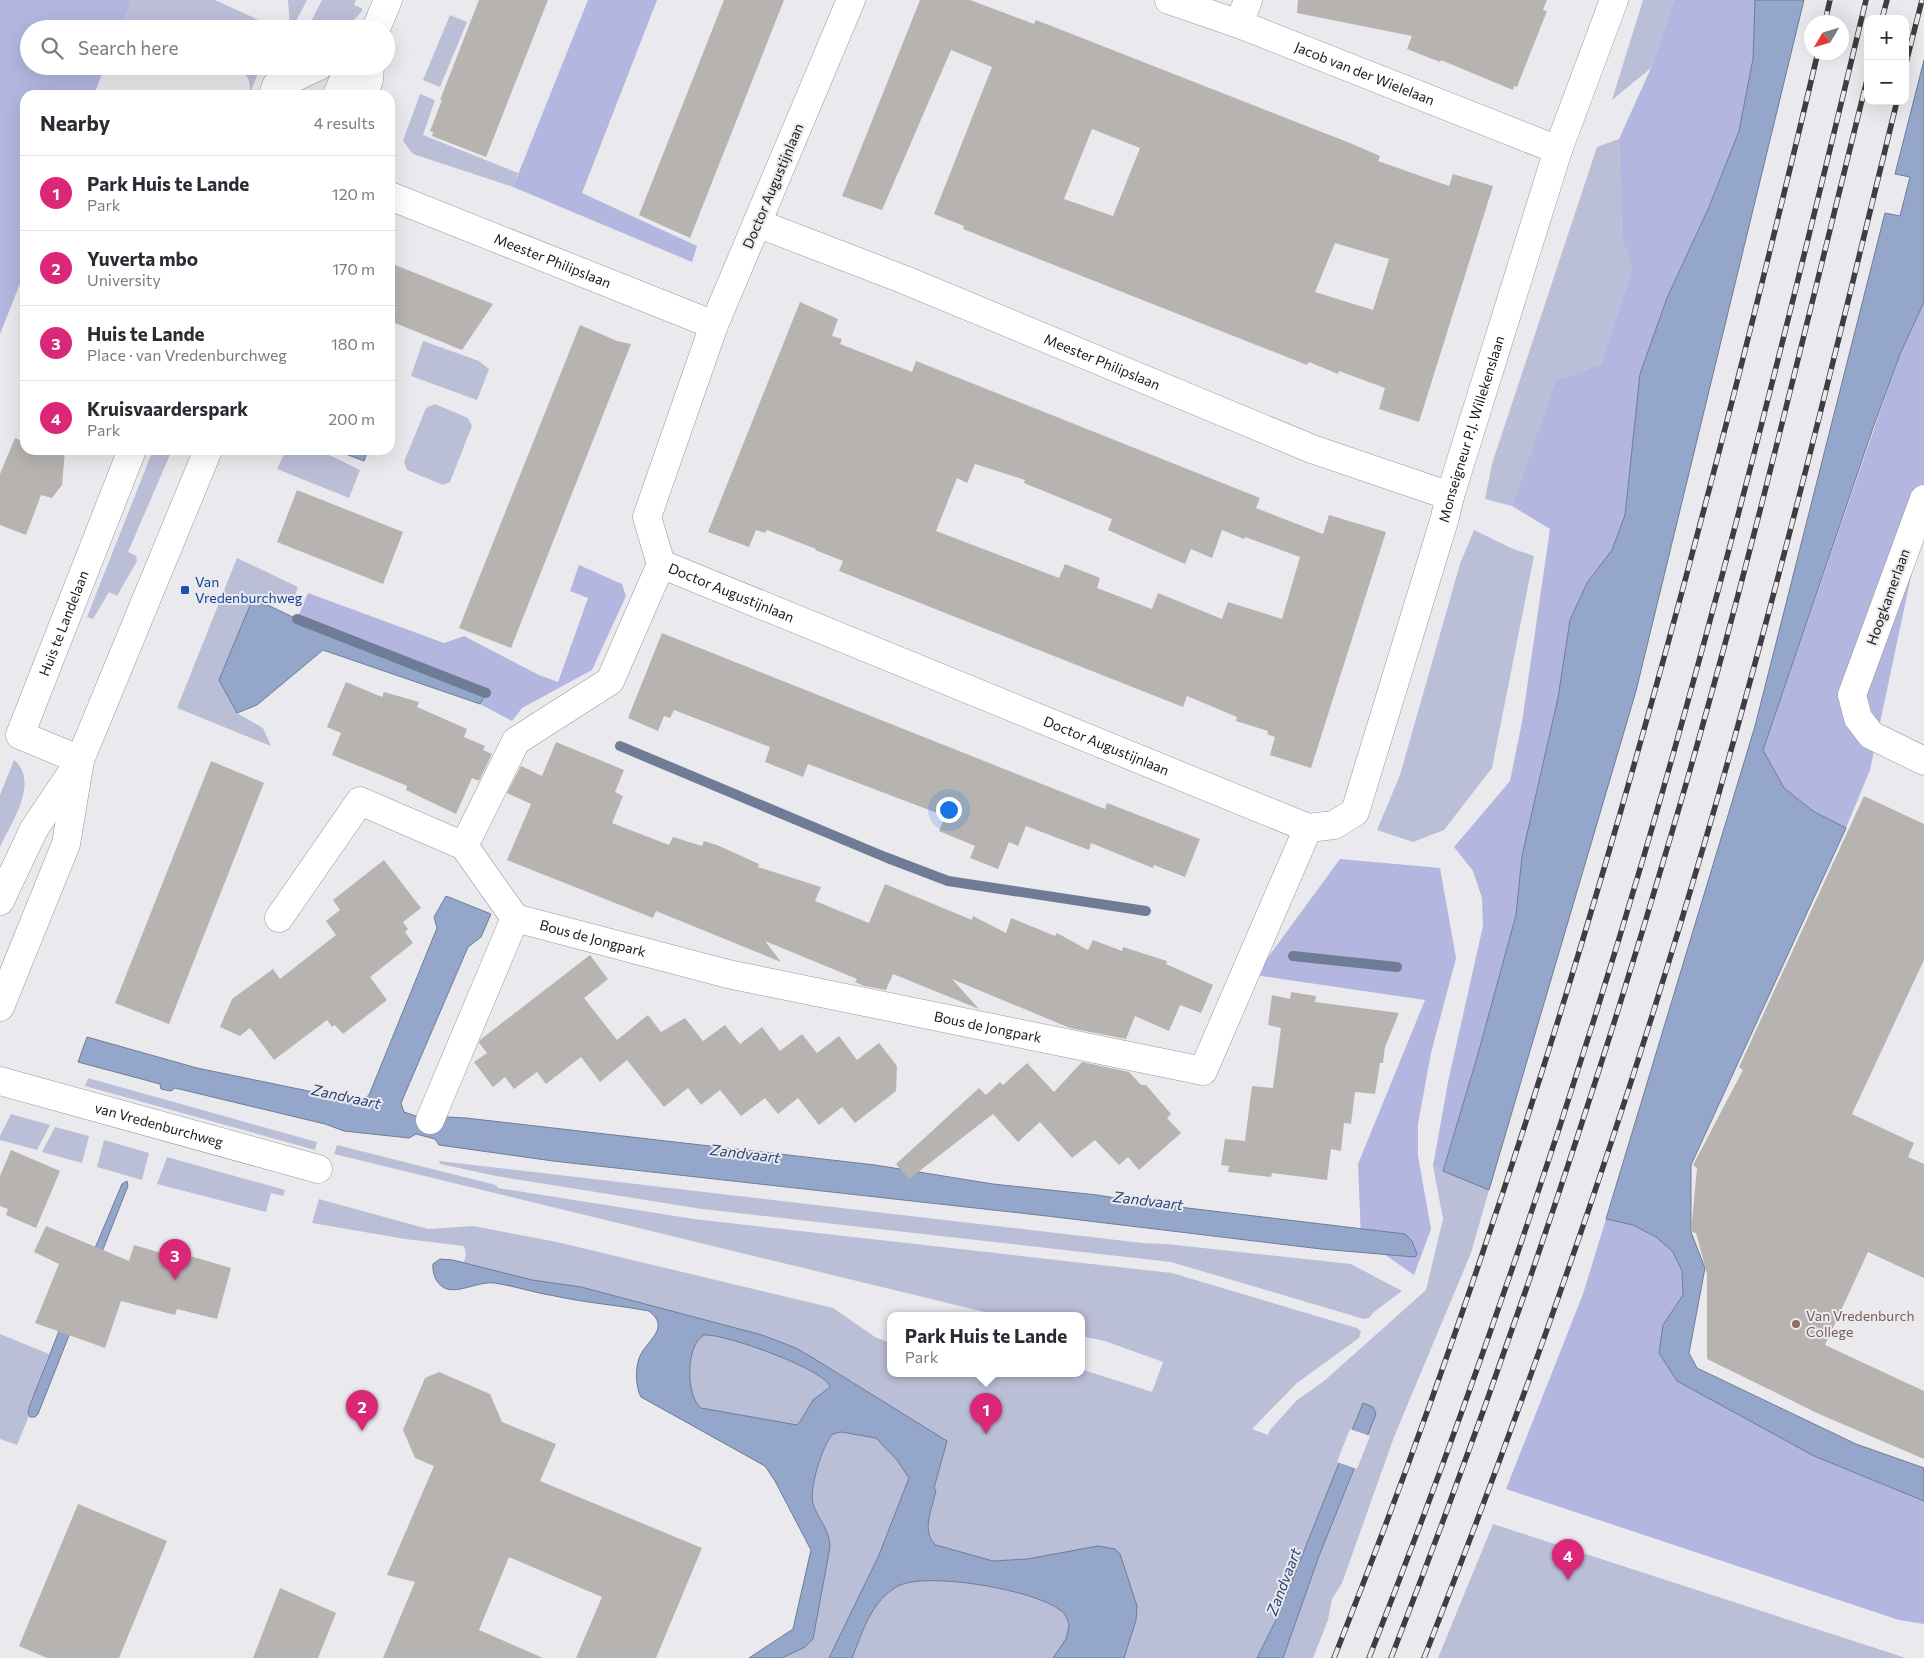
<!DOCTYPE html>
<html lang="en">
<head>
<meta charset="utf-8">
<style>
	:root { --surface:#fff; --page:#f2f2f3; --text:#2b2b33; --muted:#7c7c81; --line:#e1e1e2; --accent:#db2777 }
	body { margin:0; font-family:Commissioner,sans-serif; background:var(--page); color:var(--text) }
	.controls { position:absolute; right:15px; top:15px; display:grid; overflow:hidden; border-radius:10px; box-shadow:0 5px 20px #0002 }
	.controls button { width:45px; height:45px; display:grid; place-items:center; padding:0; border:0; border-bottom:1px solid var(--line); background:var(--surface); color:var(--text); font:25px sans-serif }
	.compass { position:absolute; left:1804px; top:15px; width:45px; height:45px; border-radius:50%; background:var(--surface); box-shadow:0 5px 20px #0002; rotate:232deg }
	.you { position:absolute; left:948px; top:809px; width:18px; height:18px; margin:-12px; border:4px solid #fff; border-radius:50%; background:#1a73e8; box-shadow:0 0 0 8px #1a73e833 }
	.badge { display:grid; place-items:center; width:32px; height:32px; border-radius:50%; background:var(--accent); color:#fff; font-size:16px; font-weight:700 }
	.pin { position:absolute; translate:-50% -41px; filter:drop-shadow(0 1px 2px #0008) }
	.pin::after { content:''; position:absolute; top:26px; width:18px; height:15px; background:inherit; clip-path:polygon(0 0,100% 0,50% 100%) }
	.popup { position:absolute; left:887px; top:1312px; width:198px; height:65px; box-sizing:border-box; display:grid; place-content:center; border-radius:10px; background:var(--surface); filter:drop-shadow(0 1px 4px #0005); font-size:16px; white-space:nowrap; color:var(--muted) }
	.popup b { font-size:19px; color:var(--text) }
	.popup::after { content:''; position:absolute; left:50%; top:100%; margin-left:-10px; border:10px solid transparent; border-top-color:var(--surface) }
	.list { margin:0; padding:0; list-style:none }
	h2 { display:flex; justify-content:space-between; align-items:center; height:65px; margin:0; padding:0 20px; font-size:21px }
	h2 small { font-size:16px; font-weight:400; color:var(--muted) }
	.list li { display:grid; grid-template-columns:32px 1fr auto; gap:15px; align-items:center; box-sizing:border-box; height:75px; padding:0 20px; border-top:1px solid var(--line) }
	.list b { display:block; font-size:19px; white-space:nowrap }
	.list p { margin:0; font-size:16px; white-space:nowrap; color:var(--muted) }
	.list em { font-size:16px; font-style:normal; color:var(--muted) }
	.icon { flex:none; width:28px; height:28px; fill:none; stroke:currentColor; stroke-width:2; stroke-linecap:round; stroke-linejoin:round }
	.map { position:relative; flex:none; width:1924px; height:1658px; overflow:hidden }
	.search { position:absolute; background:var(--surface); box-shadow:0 5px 20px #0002; left:20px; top:20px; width:375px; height:55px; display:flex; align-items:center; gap:12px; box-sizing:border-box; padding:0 18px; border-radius:28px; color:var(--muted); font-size:19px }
	.panel { position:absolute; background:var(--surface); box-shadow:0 5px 20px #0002; left:20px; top:90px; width:375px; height:365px; border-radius:15px }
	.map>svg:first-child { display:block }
</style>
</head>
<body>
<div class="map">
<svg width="1924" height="1658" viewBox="0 0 1924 1658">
	<rect width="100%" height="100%" fill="#eaeaee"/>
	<g fill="#bbbed7">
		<polygon points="132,0 215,0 263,22 271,29 138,29 123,22"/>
		<polygon points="288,0 307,0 292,29 290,29"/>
		<polygon points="322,0 356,0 354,5 362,8 362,11 346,29 307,29"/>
		<polygon points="1643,0 1674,0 1651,68 1612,100"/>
		<polygon points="450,15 467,22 440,87 423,80"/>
		<path d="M 233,66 L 261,66 L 249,95 C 252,80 247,72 233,66 Z"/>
		<polygon points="420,94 435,100 423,135 518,173 513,187 413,154 403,141"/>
		<polygon points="1619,139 1622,239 1632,268 1601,364 1555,380 1512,506 1485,499 1492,464 1597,147"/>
		<polygon points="423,341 479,361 489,369 477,400 411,376"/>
		<polygon points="435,404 468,418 472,426 450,482 443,485 407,470 404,462 426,408"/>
		<polygon points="153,450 172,450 128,552 136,556 137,561 117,596 109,592 93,619 87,617"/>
		<polygon points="286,450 319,450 360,470 349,498 277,469"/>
		<polygon points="1474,530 1511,548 1534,556 1492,768 1444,830 1413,842 1377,830 1400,775 1460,564"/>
		<polygon points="237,558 298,587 294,598 253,598 237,713 263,728 271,746 177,708"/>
		<path d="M 14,760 C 40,782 11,823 0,847 L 0,795 Z"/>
		<polygon points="88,1078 317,1142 315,1150 85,1086"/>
		<polygon points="11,1114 50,1125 37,1150 0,1140 0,1136"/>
		<polygon points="55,1127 89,1136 82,1163 42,1152"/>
		<polygon points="104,1140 149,1153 142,1180 97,1167"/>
		<path d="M 337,1145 L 496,1185 L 498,1188 L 694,1219 L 1172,1273 L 1357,1328 L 1361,1332 L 1359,1338 L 1297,1383 L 1252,1429 L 1268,1435 L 1270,1430 L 1296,1401 L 1324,1381 L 1426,1290 L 1443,1219 L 1433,1166 L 1489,1190 L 1471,1253 L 1394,1437 L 1342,1583 L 1332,1599 L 1328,1620 L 1313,1658 L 1283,1658 L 1319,1556 L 1370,1429 L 1340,1462 L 1278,1616 L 1257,1658 L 749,1658 L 793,1629 L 811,1550 L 775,1481 L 765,1466 L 641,1397 C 635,1387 635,1364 641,1354 C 651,1337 669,1328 649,1311 L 554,1296 L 494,1283 L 484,1282 L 455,1290 L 446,1289 L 436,1279 L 433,1264 L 440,1259 L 464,1262 L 466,1254 L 464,1246 L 405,1239 L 312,1223 L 319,1199 L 428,1229 L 473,1226 L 557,1242 L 833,1308 L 875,1337 L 888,1342 L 891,1334 L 891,1373 L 1081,1373 L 1081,1369 L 1152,1392 L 1163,1362 L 1105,1341 L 1081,1336 L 1081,1315 L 997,1315 L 334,1154 Z"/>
		<polygon points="167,1157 285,1190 283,1196 271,1193 266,1212 157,1184"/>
		<polygon points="439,1161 1142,1243 1167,1244 1351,1264 1402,1291 1374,1312 1369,1318 1364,1319 1171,1262 702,1209 496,1176 440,1164"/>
		<polygon points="0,1334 49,1354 30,1405 29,1416 17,1445 0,1439"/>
		<polygon points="1493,1524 1906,1658 1438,1658"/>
	</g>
	<g fill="#b3b6de">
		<polygon points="0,0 132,0 120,29 29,29 29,66 105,66 94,95 25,95 25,190 24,194 25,195 25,271 0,334"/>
		<polygon points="588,0 657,0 582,193 697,246 692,262 513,187"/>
		<polygon points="1674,0 1755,0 1753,59 1739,131 1709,207 1667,298 1640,374 1625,515 1612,550 1587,583 1570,620 1558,698 1522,856 1516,915 1478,1054 1443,1171 1433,1166 1448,1082 1483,926 1482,898 1473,871 1454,847 1510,781 1522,722 1550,529 1512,506 1555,380 1601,364 1632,268 1622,239 1619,139 1651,68"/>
		<polygon points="1924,302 1924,515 1870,770 1846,828 1813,811 1784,788 1763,750 1900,354"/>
		<polygon points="579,565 622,584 626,596 592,670 522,708 512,721 480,704 486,693 297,619 308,593 444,643 464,636 539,675 558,682 588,598 570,591"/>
		<polygon points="1340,859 1440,868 1456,958 1431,1053 1418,1124 1418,1156 1431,1229 1414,1275 1361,1238 1358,1164 1425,1000 1255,975"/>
		<polygon points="1606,1219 1633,1225 1656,1237 1673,1252 1682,1271 1683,1295 1663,1325 1659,1353 1814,1456 1924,1501 1924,1624 1899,1620 1506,1489 1583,1294"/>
	</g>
	<g fill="#94a7cb" stroke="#6f7c96" fill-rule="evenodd">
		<polygon points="1755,0 1804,0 1636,691 1489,1190 1443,1171 1478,1054 1516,915 1522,856 1558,698 1570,620 1587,583 1612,550 1625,515 1640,374 1667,298 1709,207 1739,131 1753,59"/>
		<polygon points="1924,60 1924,302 1900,354 1873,428 1763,750 1784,788 1813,811 1846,828 1691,1165 1691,1232 1705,1268 1689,1353 1697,1368 1856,1444 1924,1468 1924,1501 1814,1456 1677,1381 1659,1353 1663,1325 1683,1295 1682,1271 1673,1252 1656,1237 1633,1225 1606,1219 1755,726 1885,213 1900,216 1910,177 1895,174"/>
		<polygon points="335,450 368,450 364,461"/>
		<polygon points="253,598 297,619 486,693 480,704 323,650 257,705 237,713 219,680"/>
		<path d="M 446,896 L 491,914 L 481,937 L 468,947 L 401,1103 L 404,1112 L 439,1124 L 447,1117 L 466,1118 L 875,1165 L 993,1184 L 1097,1195 L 1154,1204 L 1405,1234 L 1412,1241 L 1417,1254 L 1415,1257 L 1321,1249 L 1047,1216 L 553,1161 L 439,1145 L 435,1139 L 416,1134 L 409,1138 L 344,1131 L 325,1124 L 175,1088 L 171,1091 L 161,1089 L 160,1084 L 78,1062 L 87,1037 L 197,1068 L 352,1100 C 359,1101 363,1100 369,1095 L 437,928 L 434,917 Z"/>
		<polygon points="127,1181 128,1186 38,1414 35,1417 30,1417 28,1413 30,1405 82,1272 90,1260 122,1184"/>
		<path d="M 440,1259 L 453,1260 L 532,1280 L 581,1287 L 762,1335 L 796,1348 L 813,1358 L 947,1441 L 934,1488 L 936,1490 C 933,1507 920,1532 936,1545 L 993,1561 L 1027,1559 L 1098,1546 L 1115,1549 L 1120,1554 L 1137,1606 L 1136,1620 L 1124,1658 L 1053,1658 L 1066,1639 L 1069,1626 C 1068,1620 1066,1614 1060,1610 C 1035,1590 927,1571 898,1586 C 871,1601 863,1631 852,1658 L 829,1658 L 879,1555 L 909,1478 L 897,1460 L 876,1438 L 841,1432 L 833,1434 C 822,1445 809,1489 813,1504 C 818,1519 830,1530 830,1547 L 813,1639 L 805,1647 L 782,1658 L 749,1658 L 793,1629 L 811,1550 L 775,1481 L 765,1466 L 641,1397 C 635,1387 635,1364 641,1354 C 650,1338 670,1327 649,1311 C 618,1305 586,1303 555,1296 C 535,1293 515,1286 495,1283 C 479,1281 460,1293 447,1289 C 437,1286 432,1274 433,1264 ZM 704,1335 C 723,1333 827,1370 830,1387 L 813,1400 L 801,1420 L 797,1425 L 701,1408 C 686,1397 685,1345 704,1335 Z"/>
		<polygon points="1363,1403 1373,1407 1376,1414 1319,1556 1283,1658 1257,1658 1278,1616"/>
	</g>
	<polygon fill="#eaeaee" points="1350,1429 1370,1436 1357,1469 1337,1462"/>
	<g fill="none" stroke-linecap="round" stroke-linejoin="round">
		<g stroke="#6f7c96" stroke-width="10">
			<polyline points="297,619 486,693"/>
			<polyline points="620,746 885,857 948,881 1146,911"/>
			<polyline points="1293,956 1397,967"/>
		</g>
	</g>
	<g fill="#b6b3b1" fill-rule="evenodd">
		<polygon points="479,0 548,0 486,157 432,136 433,132 430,131 442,100 440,100"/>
		<polygon points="724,0 784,0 690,238 639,215"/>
		<path d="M 920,0 L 970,0 L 1034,24 L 1036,20 L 1350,143 L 1380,156 L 1378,161 L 1449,186 L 1453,174 L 1493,186 L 1419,422 L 1379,409 L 1385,388 L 1339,371 L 1338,374 L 1309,362 L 1307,365 L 963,229 L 964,226 L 934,214 L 992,67 L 951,50 L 882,210 L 842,196 ZM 1092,129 L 1140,148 L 1113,216 L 1064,199 ZM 1335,243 L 1389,259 L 1373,310 L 1315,292 Z"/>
		<polygon points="1298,0 1547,0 1543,10 1547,11 1517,87 1514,86 1513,90 1441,60 1440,62 1407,49 1412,36 1297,13"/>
		<polygon points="390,263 493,304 462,350 390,321"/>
		<path d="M 800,302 L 838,319 L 832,336 L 842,339 L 840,344 L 912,372 L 916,361 L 1260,498 L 1256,508 L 1323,534 L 1329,515 L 1386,532 L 1311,768 L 1270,755 L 1275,737 L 1267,734 L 1268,731 L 1236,721 L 1237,717 L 1187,696 L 1183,707 L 839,571 L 843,561 L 815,550 L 816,549 L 767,530 L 765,533 L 756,530 L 749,547 L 708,532 ZM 975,464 L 1025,480 L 1024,483 L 1112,519 L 1108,530 L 1185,564 L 1191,549 L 1212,558 L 1222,530 L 1244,539 L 1245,537 L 1300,557 L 1282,619 L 1228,602 L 1222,619 L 1158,593 L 1152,609 L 1097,588 L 1100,578 L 1065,564 L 1059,578 L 936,531 L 957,478 L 967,483 Z"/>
		<polygon points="580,325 617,341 631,344 511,648 459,628"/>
		<polygon points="15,438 25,442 25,450 65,450 62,485 52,498 41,495 26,535 0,525 0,474"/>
		<polygon points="297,490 403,532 383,584 277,542"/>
		<polygon points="662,633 1105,809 1107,803 1200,839 1185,877 1154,865 1153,868 1138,862 1091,843 1089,850 1026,826 1018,846 1009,842 998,869 970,858 975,846 939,831 945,816 808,764 803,777 765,762 770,747 674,710 670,718 664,716 658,731 628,718"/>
		<polygon points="346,682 382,697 384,692 419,702 417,707 467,729 464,737 485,746 483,750 492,754 479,781 472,778 456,814 406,790 407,786 400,783 332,755 341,733 327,727"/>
		<polygon points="556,742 624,770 615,792 623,796 612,823 669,845 673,837 702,846 704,841 717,845 759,864 758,867 821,887 815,901 869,923 885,884 972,920 973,916 1006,933 1011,918 1055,936 1057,933 1088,950 1093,940 1122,951 1123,947 1167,961 1166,964 1213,985 1201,1013 1180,1005 1169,1031 1135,1016 1126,1039 1070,1028 952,979 979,1009 893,974 886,990 864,986 855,982 857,979 765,941 781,962 656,911 653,918 507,860 531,804 507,793 521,766 542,776"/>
		<polygon points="211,761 264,783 169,1024 115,1003"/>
		<polygon points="1864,796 1924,824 1924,960 1852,1114 1914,1143 1908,1157 1924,1164 1924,1278 1868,1252 1825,1345 1924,1391 1924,1459 1819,1414 1707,1359 1707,1274 1696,1233 1691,1232 1697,1168 1693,1165 1743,1070 1739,1067"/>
		<polygon points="384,860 421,908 403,922 408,929 405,932 413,943 370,977 387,1000 343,1034 335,1025 332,1027 327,1020 274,1060 250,1028 240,1036 220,1027 232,999 273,969 280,979 336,935 326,921 340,910 333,900"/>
		<polygon points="590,955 608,979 584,998 617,1040 648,1015 661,1032 685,1018 703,1041 725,1025 740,1044 762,1027 780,1051 802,1034 817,1053 839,1036 857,1060 879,1043 897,1066 896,1091 855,1123 842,1107 819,1125 798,1098 778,1114 765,1098 741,1116 720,1090 701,1105 688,1088 664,1107 627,1060 600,1082 581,1057 546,1084 537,1072 514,1089 505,1077 493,1087 474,1062 487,1053 479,1043 480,1040"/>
		<polygon points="1291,992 1316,996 1315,1002 1399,1013 1385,1047 1383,1063 1380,1063 1375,1094 1355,1092 1351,1124 1344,1123 1341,1151 1331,1149 1327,1180 1272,1173 1271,1177 1228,1172 1229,1166 1221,1165 1225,1139 1245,1141 1252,1086 1273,1088 1281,1028 1268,1025 1272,995 1290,999"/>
		<polygon points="1082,1062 1129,1072 1141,1085 1146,1085 1171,1114 1167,1118 1181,1133 1139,1170 1128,1157 1119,1165 1095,1140 1072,1158 1040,1122 1018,1142 993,1114 909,1179 896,1164 979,1088 986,1095 1000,1082 1003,1085 1027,1063 1054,1092"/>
		<polygon points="11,1150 60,1171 36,1228 6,1215 8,1209 0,1206 0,1176"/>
		<polygon points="46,1226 129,1261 134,1245 189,1261 190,1256 231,1268 217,1319 177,1309 175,1315 121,1301 105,1348 35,1323 59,1264 34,1252"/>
		<polygon points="439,1372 490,1394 502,1422 556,1444 540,1481 702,1548 656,1658 576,1658 602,1597 509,1557 479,1630 543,1658 383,1658 415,1582 387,1575 434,1466 415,1458 403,1430 425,1378"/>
		<polygon points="78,1504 167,1541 119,1658 47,1658 19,1646"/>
		<polygon points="280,1588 336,1613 318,1658 253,1658"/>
	</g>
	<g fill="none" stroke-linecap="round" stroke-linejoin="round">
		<defs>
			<g id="minor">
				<path id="s1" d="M 851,0 L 714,325 L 647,517 L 661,564 L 1308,828 L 1334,825 L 1355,812 L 1444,521 L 1450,496 L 1558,150 L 1614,0"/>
				<path id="s2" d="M 1169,0 L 1239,24 L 1558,150"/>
				<polyline points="1239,24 1248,0"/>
				<polyline points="376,29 388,0"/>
				<polyline points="273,95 276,86 319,66"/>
				<polyline points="337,95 347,71 351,66"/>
				<polyline points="363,95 369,80 370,66"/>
				<path id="s3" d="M 390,196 L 714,325"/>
				<path id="s4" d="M 757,223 L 905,280 L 1312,449 L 1450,496"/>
				<polyline points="1924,499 1852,695 1858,718 1871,735 1924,761"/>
				<path id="s5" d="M 661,564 L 610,681 L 516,741 L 464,846 L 515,918 L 728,974 L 1203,1071 L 1308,828"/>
				<path id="s6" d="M 80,760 L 20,735 L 132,450"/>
				<polyline points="0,901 34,829 75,768"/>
				<polyline points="279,918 360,801 464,846"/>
				<polyline points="0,1007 66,844 80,760 208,450"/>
				<path id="s7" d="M 0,1081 L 318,1169"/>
				<polyline points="430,1120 515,918"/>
			</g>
		</defs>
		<use href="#minor" stroke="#98989b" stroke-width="29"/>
		<use href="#minor" stroke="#fff" stroke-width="28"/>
		<defs>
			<g id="rail">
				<polyline points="1882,19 1887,0"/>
				<polyline points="1825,22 1830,0"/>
				<polyline points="1905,67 1922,0"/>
				<path d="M 1334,1658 C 1541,1138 1689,597 1818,52"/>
				<path d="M 1369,1658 C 1472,1396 1563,1129 1643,859 C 1726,576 1797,288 1866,0"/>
				<path d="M 1391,1658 C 1496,1387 1590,1112 1672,832 C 1746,582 1805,329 1868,76"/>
				<path d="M 1424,1658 C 1530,1389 1625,1116 1706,838 C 1777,594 1837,348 1897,101"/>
			</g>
		</defs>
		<use href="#rail" stroke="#3e3e40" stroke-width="5.5"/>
		<use href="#rail" stroke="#eaeaee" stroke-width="4" stroke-dasharray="11" stroke-linecap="butt"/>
	</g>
	<rect fill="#1a4fb4" stroke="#eaeaee" stroke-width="2" x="180" y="585" width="10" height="10" rx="2.5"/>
	<circle fill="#8d6e63" stroke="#eaeaee" stroke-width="2" cx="1796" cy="1324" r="5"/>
	<g text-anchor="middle" stroke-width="4" stroke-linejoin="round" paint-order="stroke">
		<g font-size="14" fill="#19191a" stroke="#eaeaee">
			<text dy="5" stroke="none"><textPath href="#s2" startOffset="209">Jacob van der Wielelaan</textPath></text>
			<text transform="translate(773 186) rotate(-67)" y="5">Doctor Augustijnlaan</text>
			<text dy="5" stroke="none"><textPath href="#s3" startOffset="175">Meester Philipslaan</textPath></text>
			<text dy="5" stroke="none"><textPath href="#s4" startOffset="372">Meester Philipslaan</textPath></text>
			<text dy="5" stroke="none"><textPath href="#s1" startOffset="1755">Monseigneur P.J. Willekenslaan</textPath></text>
			<text dy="5" stroke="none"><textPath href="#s1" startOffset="681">Doctor Augustijnlaan</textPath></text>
			<text transform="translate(1888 597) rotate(-70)" y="5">Hoogkamerlaan</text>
			<text dy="5" stroke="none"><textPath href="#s6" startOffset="185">Huis te Landelaan</textPath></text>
			<text dy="5" stroke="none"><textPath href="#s1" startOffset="1086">Doctor Augustijnlaan</textPath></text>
			<text dy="5" stroke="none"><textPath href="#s5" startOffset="525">Bous de Jongpark</textPath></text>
			<text dy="5" stroke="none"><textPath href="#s5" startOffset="930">Bous de Jongpark</textPath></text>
			<text dy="5" stroke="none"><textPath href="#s7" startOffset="165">van Vredenburchweg</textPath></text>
		</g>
		<g font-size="14" fill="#164399" stroke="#eaeaee" text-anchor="start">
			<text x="195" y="587">Van<tspan x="195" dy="16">Vredenburchweg</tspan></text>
		</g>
		<g font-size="14" fill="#785e54" stroke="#eaeaee" text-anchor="start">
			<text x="1806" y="1321">Van Vredenburch<tspan x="1806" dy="16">College</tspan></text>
		</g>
		<g font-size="15" font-style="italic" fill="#2c4374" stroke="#eaeaee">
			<text transform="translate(346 1097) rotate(12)" y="5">Zandvaart</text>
			<text transform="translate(745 1154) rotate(7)" y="5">Zandvaart</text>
			<text transform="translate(1148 1201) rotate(7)" y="5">Zandvaart</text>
			<text transform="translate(1284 1582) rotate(-69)" y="5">Zandvaart</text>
		</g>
	</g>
</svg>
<div class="controls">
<button>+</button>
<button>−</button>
</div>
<svg class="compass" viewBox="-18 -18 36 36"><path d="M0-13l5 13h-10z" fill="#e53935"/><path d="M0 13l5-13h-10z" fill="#7c7c81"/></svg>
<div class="you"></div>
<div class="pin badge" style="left:986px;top:1434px">1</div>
<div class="popup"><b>Park Huis te Lande</b>Park</div>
<div class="pin badge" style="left:362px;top:1431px">2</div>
<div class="pin badge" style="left:175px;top:1280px">3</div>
<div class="pin badge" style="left:1568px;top:1580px">4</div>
<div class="search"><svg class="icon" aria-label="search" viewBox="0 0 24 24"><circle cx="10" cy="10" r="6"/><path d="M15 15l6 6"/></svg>Search here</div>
<section class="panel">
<h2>Nearby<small>4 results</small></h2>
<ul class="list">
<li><span class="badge">1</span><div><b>Park Huis te Lande</b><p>Park</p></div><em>120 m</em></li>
<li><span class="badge">2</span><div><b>Yuverta mbo</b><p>University</p></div><em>170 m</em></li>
<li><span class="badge">3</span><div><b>Huis te Lande</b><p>Place · van Vredenburchweg</p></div><em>180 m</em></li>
<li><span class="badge">4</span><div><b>Kruisvaarderspark</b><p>Park</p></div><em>200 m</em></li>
</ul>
</section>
</div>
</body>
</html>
